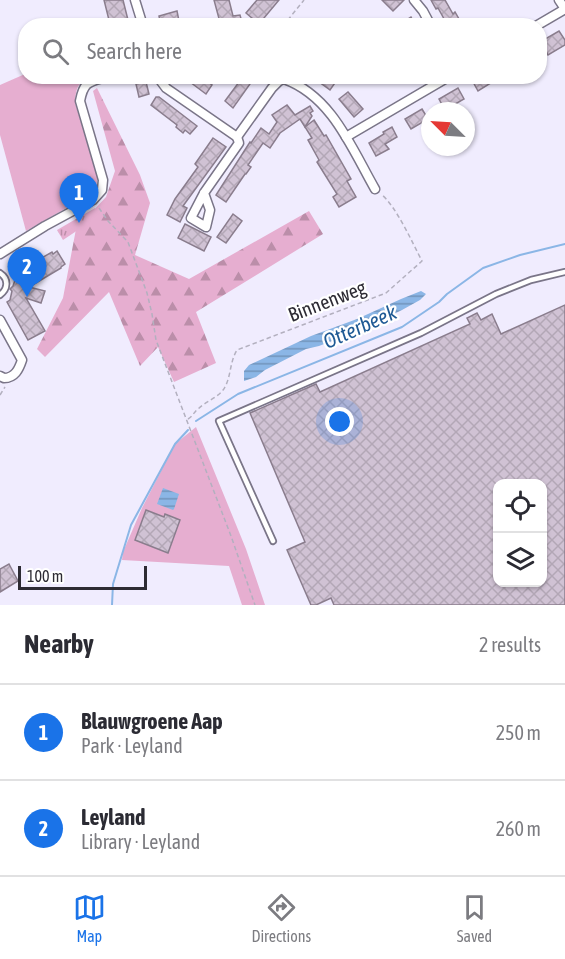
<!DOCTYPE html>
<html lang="en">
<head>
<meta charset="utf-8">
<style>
	:root { --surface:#fff; --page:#f7f7f7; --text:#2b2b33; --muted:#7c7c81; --line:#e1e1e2; --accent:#1a73e8 }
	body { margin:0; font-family:"Asap Condensed",sans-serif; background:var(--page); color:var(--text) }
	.controls { position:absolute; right:18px; bottom:18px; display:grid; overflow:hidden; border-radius:12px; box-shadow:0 2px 4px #0004 }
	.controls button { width:54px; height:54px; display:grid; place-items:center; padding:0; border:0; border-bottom:2px solid var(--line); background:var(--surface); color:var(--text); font:30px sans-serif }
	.compass { position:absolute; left:421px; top:102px; width:54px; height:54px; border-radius:50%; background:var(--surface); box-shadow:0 2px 4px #0004; rotate:294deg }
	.scale { position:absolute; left:18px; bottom:15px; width:129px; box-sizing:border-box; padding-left:6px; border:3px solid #2d2b33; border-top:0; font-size:16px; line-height:21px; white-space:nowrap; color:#2d2b33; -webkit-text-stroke:4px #fff; paint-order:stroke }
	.you { position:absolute; left:340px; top:422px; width:21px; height:21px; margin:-15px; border:4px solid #fff; border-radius:50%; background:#1a73e8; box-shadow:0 0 0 9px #1a73e833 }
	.badge { display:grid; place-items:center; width:39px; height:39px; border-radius:50%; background:var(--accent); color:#fff; font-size:20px; font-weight:700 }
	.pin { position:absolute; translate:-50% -50px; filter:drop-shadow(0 2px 3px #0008) }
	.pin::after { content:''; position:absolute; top:32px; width:21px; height:18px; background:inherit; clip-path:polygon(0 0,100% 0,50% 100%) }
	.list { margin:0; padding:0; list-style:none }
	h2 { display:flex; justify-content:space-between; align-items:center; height:78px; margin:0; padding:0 24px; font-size:26px }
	h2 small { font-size:20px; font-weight:400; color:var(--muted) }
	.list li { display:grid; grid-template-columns:39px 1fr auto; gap:18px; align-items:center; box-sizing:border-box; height:96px; padding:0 24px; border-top:2px solid var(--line) }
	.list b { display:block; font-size:22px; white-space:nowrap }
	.list p { margin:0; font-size:20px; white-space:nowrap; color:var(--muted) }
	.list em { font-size:20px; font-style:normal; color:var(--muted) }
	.icon { flex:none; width:33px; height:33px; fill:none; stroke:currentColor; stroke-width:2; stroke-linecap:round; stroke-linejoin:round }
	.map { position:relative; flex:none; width:565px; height:605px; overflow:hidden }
	.search { position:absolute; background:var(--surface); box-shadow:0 2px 4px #0004; left:18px; right:18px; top:18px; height:66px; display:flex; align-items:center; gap:15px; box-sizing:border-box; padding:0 21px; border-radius:24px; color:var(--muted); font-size:22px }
	.sheet { height:270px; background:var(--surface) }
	nav { display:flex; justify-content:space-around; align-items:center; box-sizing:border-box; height:84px; border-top:2px solid var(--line); background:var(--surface); font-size:16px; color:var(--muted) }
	nav a { display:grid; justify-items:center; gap:3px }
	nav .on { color:var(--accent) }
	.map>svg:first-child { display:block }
</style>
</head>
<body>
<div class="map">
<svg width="565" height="605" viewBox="0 0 565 605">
	<defs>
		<pattern id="forest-firs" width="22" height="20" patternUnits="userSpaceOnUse" patternTransform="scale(1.5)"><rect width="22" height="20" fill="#e6aed0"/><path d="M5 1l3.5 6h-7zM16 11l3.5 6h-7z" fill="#bb8ea9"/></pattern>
		<pattern id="park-tufts" width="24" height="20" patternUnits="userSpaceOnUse" patternTransform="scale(1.5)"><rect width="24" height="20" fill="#e6aed0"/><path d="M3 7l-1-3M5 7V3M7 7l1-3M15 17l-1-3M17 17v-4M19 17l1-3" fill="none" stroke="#bb8ea9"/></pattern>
		<pattern id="water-rules" width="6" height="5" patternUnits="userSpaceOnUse" patternTransform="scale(1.5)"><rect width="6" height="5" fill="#8bb6e6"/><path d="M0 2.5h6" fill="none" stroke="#7294bb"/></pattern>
		<pattern id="building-cross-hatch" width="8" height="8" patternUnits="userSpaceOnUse" patternTransform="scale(1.5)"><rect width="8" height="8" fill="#d0c2d4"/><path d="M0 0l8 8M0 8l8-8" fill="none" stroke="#b3a7b6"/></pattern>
	</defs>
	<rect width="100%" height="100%" fill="#f0ecfe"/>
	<g fill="#e6aed0">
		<path d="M 25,74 L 26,76 L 90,77 C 77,83 76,89 75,103 L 98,177 L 96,187 L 91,194 L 26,231 L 0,135 L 0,85 Z"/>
		<polygon points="196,427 246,549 265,605 242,605 229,566 122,560 123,552 142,508 175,444"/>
	</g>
	<polygon fill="url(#forest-firs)" points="97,88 140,175 150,203 135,255 189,279 309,211 323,234 196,312 216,363 174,382 158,347 140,366 109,292 45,357 37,349 63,298 76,229 106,197 115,171 93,91"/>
	<polygon fill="url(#park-tufts)" points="95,208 99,216 63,240 57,230"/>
	<g fill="url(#water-rules)">
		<polygon points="421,291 426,294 420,300 402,310 361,330 319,346 306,349 265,370 256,377 244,381 244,371 249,365 311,336 357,319 401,299"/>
		<polygon points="163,488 179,494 174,509 173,510 157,504"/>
	</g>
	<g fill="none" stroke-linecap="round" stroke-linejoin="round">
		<g stroke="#8bb6e6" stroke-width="2">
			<polyline points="196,421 238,394 402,327 439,302 447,294 483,268 520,255 565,244"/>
			<polyline points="112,605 113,584 131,525 175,444 188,430"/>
		</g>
	</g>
	<g fill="url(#building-cross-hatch)" stroke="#8a7d8d" stroke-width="1.5" fill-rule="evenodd">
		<polygon points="104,0 123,0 128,20 110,24"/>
		<polygon points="214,0 229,0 233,16 240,15 243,26 221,26"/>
		<polygon points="257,0 279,0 259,24 246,13"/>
		<polygon points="382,0 404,0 393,11"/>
		<polygon points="431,0 445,0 453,14 455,12 463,26 448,26 438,8 436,9"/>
		<polygon points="177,11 180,26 161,26 159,16"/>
		<polygon points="411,17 416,26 397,26"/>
		<polygon points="559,31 565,40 565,45 548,55 540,42"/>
		<polygon points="182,76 200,76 212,85 206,94"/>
		<polygon points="311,76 332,76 337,80 330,90"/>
		<polygon points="478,76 502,76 478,91 472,80"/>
		<polygon points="242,78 250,84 233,108 225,101"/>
		<polygon points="146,82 149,94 139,97 136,84"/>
		<polygon points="458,88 464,99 445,110 439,99"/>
		<polygon points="348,92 363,109 354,117 339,99"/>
		<polygon points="156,97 159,97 197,126 190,134 185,130 183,133 176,127 177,125 151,105"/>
		<polygon points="287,105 295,115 310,106 313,111 310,113 312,116 305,127 300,119 280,133 270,148 263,143 248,165 251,167 246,174 245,174 226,202 216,195 250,142 251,143 261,128 269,134 277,122 272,115"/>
		<polygon points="422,109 428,119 411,129 405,119"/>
		<polygon points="314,120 324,136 326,135 351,179 347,181 356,197 339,207 333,197 337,194 317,162 319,160 308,140 312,138 305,127"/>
		<polygon points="392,127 397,137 385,144 389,149 376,156 369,143 384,134 383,132"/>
		<polygon points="213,138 226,147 183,206 187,208 180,222 167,215 175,199 198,167 195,164"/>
		<polygon points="233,214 242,221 226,243 217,237"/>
		<polygon points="185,224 211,237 204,251 178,238"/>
		<polygon points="57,251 65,264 61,267 61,268 29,287 45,291 41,303 26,298 45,331 28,340 7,302 10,300 12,291 10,289 13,286 16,277 14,274 52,252 53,254"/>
		<path d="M 565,305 L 565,605 L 334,605 L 331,598 L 316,605 L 311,605 L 287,550 L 305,542 L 250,413 L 316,384 L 320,392 L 470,324 L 467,318 L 477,313 L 481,320 L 492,314 L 501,334 ZM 498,483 L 543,483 L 543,582 L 498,582 Z"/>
		<polygon points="146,510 164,517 165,514 180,520 168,553 135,540"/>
		<polygon points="9,564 18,581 0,592 0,569"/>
	</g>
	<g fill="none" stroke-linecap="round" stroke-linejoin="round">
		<defs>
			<g id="lane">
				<path d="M 0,273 C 9,279 8,289 0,295"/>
				<polyline points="273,541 219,421 421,333 496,294 531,280 565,272"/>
			</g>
			<g id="street">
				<polyline points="135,0 143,26"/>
				<polyline points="414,0 423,11 431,26"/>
				<polyline points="559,0 565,9"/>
				<polyline points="536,26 565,9"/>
				<path d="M 157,76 L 166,88 L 237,137 L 272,88 L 279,81 L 284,79 C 332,96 352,149 375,189"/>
				<polyline points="346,137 450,76"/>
				<polyline points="204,193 210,210 206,227 191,218 204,193 239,143 237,137"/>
				<path d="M 0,254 L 45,226 L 93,200 L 102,190 L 103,180 L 80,101 C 84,80 90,82 109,76"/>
				<path d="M 0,320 L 22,360 C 19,369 15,378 4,378 L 0,376"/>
			</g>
		</defs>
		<use href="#lane" stroke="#7a7588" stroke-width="8"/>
		<use href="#street" stroke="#7a7588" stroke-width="11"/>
		<g stroke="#b3b0bf" stroke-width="1.5" stroke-dasharray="4.5 3" stroke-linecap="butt">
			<polyline points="283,26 304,0"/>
			<polyline points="99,208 108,221 128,242 147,293 152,314 156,340 231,536 255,605"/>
			<polyline points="0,395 5,387"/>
			<path d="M 188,419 C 193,416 194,412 198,409 C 206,401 220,397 225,387 C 231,376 230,361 237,350 L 386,293 L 422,261 C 412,242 396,206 381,194"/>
		</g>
		<use href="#lane" stroke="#fff" stroke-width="4.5"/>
		<use href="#street" stroke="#fff" stroke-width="8"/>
	</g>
	<g text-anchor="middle" stroke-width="4.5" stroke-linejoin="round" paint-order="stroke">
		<g font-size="20" fill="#2d2b33" stroke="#fff">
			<text transform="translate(327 301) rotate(-21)" y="7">Binnenweg</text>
		</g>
		<g font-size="21" font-style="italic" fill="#1e5994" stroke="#fff">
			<text transform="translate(360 327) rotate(-24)" y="7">Otterbeek</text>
		</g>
	</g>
</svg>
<div class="controls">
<button><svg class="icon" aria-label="locate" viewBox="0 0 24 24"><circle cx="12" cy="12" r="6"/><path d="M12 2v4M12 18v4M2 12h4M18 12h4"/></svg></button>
<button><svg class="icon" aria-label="layers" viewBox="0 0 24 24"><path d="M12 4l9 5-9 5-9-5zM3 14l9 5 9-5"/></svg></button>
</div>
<svg class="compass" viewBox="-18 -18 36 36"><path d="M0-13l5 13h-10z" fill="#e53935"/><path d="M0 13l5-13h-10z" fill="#7c7c81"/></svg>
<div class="scale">100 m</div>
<div class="you"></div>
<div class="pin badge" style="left:79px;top:223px">1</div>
<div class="pin badge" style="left:27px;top:297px">2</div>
<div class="search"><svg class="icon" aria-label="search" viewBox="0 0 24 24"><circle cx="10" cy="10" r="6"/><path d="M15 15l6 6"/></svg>Search here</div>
</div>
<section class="sheet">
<h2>Nearby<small>2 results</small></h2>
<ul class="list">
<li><span class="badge">1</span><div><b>Blauwgroene Aap</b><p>Park · Leyland</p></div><em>250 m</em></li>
<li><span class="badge">2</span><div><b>Leyland</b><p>Library · Leyland</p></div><em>260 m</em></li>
</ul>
</section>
<nav>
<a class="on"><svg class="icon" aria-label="map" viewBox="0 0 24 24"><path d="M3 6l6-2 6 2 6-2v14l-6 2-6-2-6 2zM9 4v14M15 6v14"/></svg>Map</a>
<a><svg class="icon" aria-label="directions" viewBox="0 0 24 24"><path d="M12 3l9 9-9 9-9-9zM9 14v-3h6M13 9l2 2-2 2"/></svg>Directions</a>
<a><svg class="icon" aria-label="saved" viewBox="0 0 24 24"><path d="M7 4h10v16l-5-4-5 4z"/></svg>Saved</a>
</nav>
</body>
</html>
